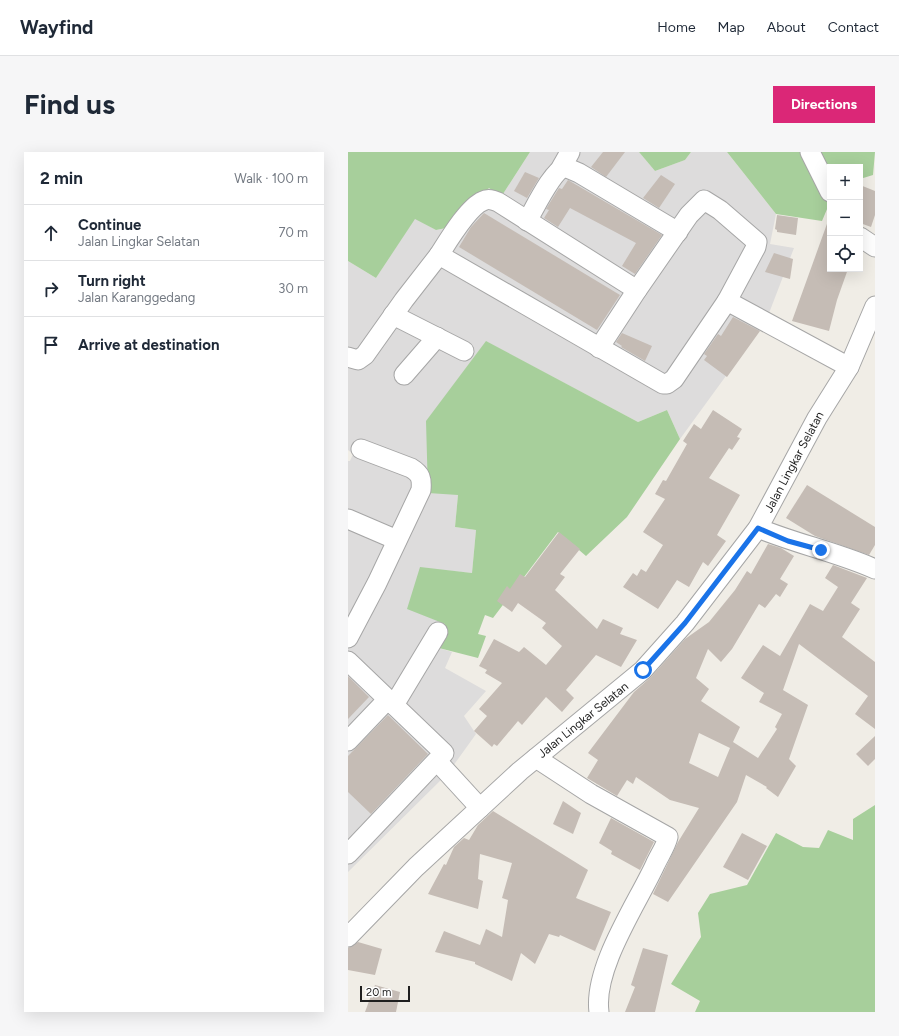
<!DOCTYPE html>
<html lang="en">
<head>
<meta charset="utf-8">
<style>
	:root { --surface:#fff; --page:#f6f6f7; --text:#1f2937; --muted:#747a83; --line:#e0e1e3; --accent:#db2777 }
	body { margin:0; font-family:Figtree,sans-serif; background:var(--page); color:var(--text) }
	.controls { position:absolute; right:12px; top:12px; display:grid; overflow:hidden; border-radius:0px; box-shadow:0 4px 16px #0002 }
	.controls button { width:36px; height:36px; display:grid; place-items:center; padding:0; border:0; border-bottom:1px solid var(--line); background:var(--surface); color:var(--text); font:20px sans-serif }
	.scale { position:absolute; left:12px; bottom:10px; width:50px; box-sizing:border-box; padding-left:4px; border:2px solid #1f1f1f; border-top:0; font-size:11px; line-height:14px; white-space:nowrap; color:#1f1f1f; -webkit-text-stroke:3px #fff; paint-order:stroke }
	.stop { position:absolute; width:12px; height:12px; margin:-9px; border:3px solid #1a73e8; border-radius:50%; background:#fff }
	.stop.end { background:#1a73e8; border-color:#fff; box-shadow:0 1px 4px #0008 }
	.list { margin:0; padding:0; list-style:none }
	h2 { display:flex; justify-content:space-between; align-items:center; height:52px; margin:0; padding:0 16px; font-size:17px }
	h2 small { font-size:13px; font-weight:400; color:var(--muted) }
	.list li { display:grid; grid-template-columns:26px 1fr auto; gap:12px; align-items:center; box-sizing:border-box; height:56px; padding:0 16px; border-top:1px solid var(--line) }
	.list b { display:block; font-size:15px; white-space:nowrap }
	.list p { margin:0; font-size:13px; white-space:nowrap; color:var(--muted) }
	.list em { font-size:13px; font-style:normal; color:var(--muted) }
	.icon { flex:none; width:22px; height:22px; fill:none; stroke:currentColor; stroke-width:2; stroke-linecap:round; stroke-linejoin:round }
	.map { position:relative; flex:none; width:527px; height:860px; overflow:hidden; border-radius:0px }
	header { display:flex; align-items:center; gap:24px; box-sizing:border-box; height:56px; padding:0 20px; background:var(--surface); border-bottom:1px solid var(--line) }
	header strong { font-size:19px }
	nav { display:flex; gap:22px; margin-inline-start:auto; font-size:14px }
	.intro { display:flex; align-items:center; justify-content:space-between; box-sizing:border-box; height:96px; padding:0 24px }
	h1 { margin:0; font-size:28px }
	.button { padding:10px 18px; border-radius:0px; background:var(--accent); color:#fff; font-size:14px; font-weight:700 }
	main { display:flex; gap:24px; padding:0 24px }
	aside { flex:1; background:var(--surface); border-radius:0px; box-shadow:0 4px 16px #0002 }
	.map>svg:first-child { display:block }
</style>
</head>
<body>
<header>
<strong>Wayfind</strong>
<nav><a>Home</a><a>Map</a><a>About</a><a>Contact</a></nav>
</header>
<div class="intro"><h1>Find us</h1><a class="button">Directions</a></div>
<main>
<aside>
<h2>2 min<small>Walk · 100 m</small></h2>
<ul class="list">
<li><svg class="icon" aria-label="ahead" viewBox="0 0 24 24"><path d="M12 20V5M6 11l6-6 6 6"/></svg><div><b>Continue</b><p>Jalan Lingkar Selatan</p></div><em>70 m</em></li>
<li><svg class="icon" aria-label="right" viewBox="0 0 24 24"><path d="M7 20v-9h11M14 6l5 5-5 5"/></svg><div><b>Turn right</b><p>Jalan Karanggedang</p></div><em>30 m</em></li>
<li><svg class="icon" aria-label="arrive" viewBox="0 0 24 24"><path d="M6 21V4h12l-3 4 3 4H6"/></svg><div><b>Arrive at destination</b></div></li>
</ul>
</aside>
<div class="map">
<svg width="527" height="860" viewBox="0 0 527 860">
	<rect width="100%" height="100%" fill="#f0ede6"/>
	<polygon fill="#dddcdc" points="182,0 291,0 307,19 337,8 343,0 379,0 428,62 422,92 446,96 418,169 332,287 319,258 290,270 139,190 110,343 107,375 128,378 124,421 72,416 97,472 91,496 104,500 97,516 138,539 116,564 128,582 100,621 0,720 0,309 2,309 5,302 0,298 0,109 28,126 67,66 88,78 103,75 141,36 153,45"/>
	<g fill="#a7cf9b">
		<polygon points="0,0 182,0 153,45 141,36 103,75 88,78 67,67 28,126 0,109"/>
		<polygon points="291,0 343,0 337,8 307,19"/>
		<polygon points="379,0 527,0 525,23 512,27 512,15 482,15 482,50 474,69 428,62"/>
		<polygon points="138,189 290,270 319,258 332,287 279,365 238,404 210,380 145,466 137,463 130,482 138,484 130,506 91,496 97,472 59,457 72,415 124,421 128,378 107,375 110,343 80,341 78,269"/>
		<polygon points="527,653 527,860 347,860 352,849 323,832 353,785 350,761 362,742 399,733 428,681 455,695 471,696 480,678 505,688 505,667"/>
	</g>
	<g fill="#c5bcb5" fill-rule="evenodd">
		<polygon points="255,0 277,0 258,25 243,15"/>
		<polygon points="177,20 191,26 179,46 166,39"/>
		<polygon points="313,23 327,32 311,56 295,46"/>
		<polygon points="220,28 314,83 287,122 274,114 288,91 222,56 210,75 196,66 201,58 198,57 206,44 211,36 214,37"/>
		<polygon points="512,33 527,39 527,63 523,75 512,71"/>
		<polygon points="136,61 272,143 249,178 111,95 123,75"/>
		<polygon points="429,63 450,66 448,83 429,80 429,78 427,77"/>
		<polygon points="480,69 482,70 482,117 500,117 489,148 481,179 444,169"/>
		<polygon points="426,101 445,107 442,127 417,120"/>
		<polygon points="385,165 412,179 379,225 356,208 359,204 356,202 370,182 373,184"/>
		<polygon points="274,181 304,194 297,209 273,195 274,194 268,190"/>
		<polygon points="365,258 394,277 389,285 392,286 384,298 381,296 361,326 392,343 369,383 378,389 360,414 355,410 341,435 329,428 310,457 275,435 285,421 289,424 293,417 298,420 315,393 295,380 317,347 307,342 315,328 318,329 339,292 335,289 346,272 353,277"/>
		<polygon points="459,333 527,375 527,393 521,403 467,384 438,366"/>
		<polygon points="211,380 232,397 212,422 217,425 207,438 249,477 255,467 275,476 272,482 289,488 273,515 248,503 218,538 226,546 214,560 198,545 174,573 170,569 149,594 146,592 144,595 126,579 139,564 131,557 154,531 137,521 139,518 131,514 146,487 171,500 176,495 198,513 214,494 194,476 198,471 170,451 164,460 149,449 159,434 162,437 172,422 177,425"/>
		<path d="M 420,392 L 433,396 L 446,404 L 432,427 L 440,432 L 432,445 L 428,442 L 417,456 L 411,452 L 384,497 L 373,510 L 360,497 L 348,526 L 361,537 L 353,549 L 392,575 L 385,590 L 410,606 L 429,577 L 427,575 L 434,562 L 411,550 L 416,541 L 393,526 L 415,493 L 432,504 L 462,452 L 475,459 L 490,435 L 477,426 L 485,413 L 519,426 L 503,451 L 512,457 L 494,485 L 527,510 L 527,577 L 507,562 L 520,544 L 451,492 L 435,538 L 460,553 L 441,607 L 448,614 L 430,645 L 418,636 L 419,635 L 398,623 L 389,650 L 320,750 L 305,742 L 330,690 L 351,656 L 322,648 L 288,625 L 285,632 L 279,628 L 269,644 L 239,626 L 250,608 L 240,601 L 286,540 L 303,525 L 337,487 L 361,470 L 387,438 L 399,419 L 403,422 ZM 351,581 L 382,596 L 370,625 L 341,611 Z"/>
		<polygon points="0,524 21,545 0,567"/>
		<polygon points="40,563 80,602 23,662 0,640 0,604"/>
		<polygon points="527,584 527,607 520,614 508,602"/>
		<polygon points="215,649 233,661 225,682 205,672"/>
		<polygon points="145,659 240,718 228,746 263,760 247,799 212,783 211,785 201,782 187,812 173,801 164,829 127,812 127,810 87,800 96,779 132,793 138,777 154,785 160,748 154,746 164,711 132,702 130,727 135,729 130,757 80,742 96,712 98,713 106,695 116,686 121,688 130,673"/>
		<polygon points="263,666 306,690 292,718 263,702 264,699 251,691"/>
		<polygon points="394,681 419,694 400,728 375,715"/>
		<polygon points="10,790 34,797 27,823 0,818 0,796"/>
		<polygon points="295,796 320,803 307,860 277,860 287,835 283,833"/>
		<polygon points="27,833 52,840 48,860 17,860"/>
	</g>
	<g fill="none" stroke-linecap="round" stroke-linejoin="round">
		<defs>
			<g id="minor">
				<polyline points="462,0 482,40"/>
				<polyline points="213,16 222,0"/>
				<path d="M 179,69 C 187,56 204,19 217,15 L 231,21 L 330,80"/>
				<polyline points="512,85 527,95"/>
				<path d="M 91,103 C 100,89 120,55 135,49 C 140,46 145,48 150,50 L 289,138"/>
				<polyline points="45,163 116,199"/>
				<polyline points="251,196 289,138 341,63 356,48 372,58 409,90 408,95 379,149"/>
				<polyline points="0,205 10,208 17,203 56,148 91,103 315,232 319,232 326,227 379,149 501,215"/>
				<polyline points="56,223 89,185"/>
				<polyline points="0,367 49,388"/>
				<path d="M 410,376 C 448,392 489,400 527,417"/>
				<path d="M 0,486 L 29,431 L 73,338 C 74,327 73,322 63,316 L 13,297"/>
				<polyline points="0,509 96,601 0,702"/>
				<polyline points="46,553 90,480"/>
				<polyline points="0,589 40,547"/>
				<path d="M 188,606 L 243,642 L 320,685 C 318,694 311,704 307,713 C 289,752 245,816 251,860"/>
				<polyline points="89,609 132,656"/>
				<polyline points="0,785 68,715 172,619 295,518 337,471 410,376 469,266 501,215 527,154"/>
			</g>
		</defs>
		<use href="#minor" stroke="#a6a6a6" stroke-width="21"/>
		<use href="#minor" stroke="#fff" stroke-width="19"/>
	</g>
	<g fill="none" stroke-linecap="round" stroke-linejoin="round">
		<polyline stroke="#1a73e8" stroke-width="5" points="295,518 337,471 410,376 440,389 473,398"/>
	</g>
	<g text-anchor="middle" stroke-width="3" stroke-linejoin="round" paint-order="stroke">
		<g font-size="12" fill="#1f1f1f" stroke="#fff">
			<text transform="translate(446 310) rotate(-62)" y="4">Jalan Lingkar Selatan</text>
			<text transform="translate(235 568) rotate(-39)" y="4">Jalan Lingkar Selatan</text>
		</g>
	</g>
</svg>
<div class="controls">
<button>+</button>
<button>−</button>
<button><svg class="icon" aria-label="locate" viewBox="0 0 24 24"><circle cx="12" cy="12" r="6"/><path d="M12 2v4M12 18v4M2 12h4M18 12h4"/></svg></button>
</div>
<div class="scale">20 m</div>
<div class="stop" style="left:295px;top:518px"></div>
<div class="stop end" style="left:473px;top:398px"></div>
</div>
</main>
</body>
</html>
